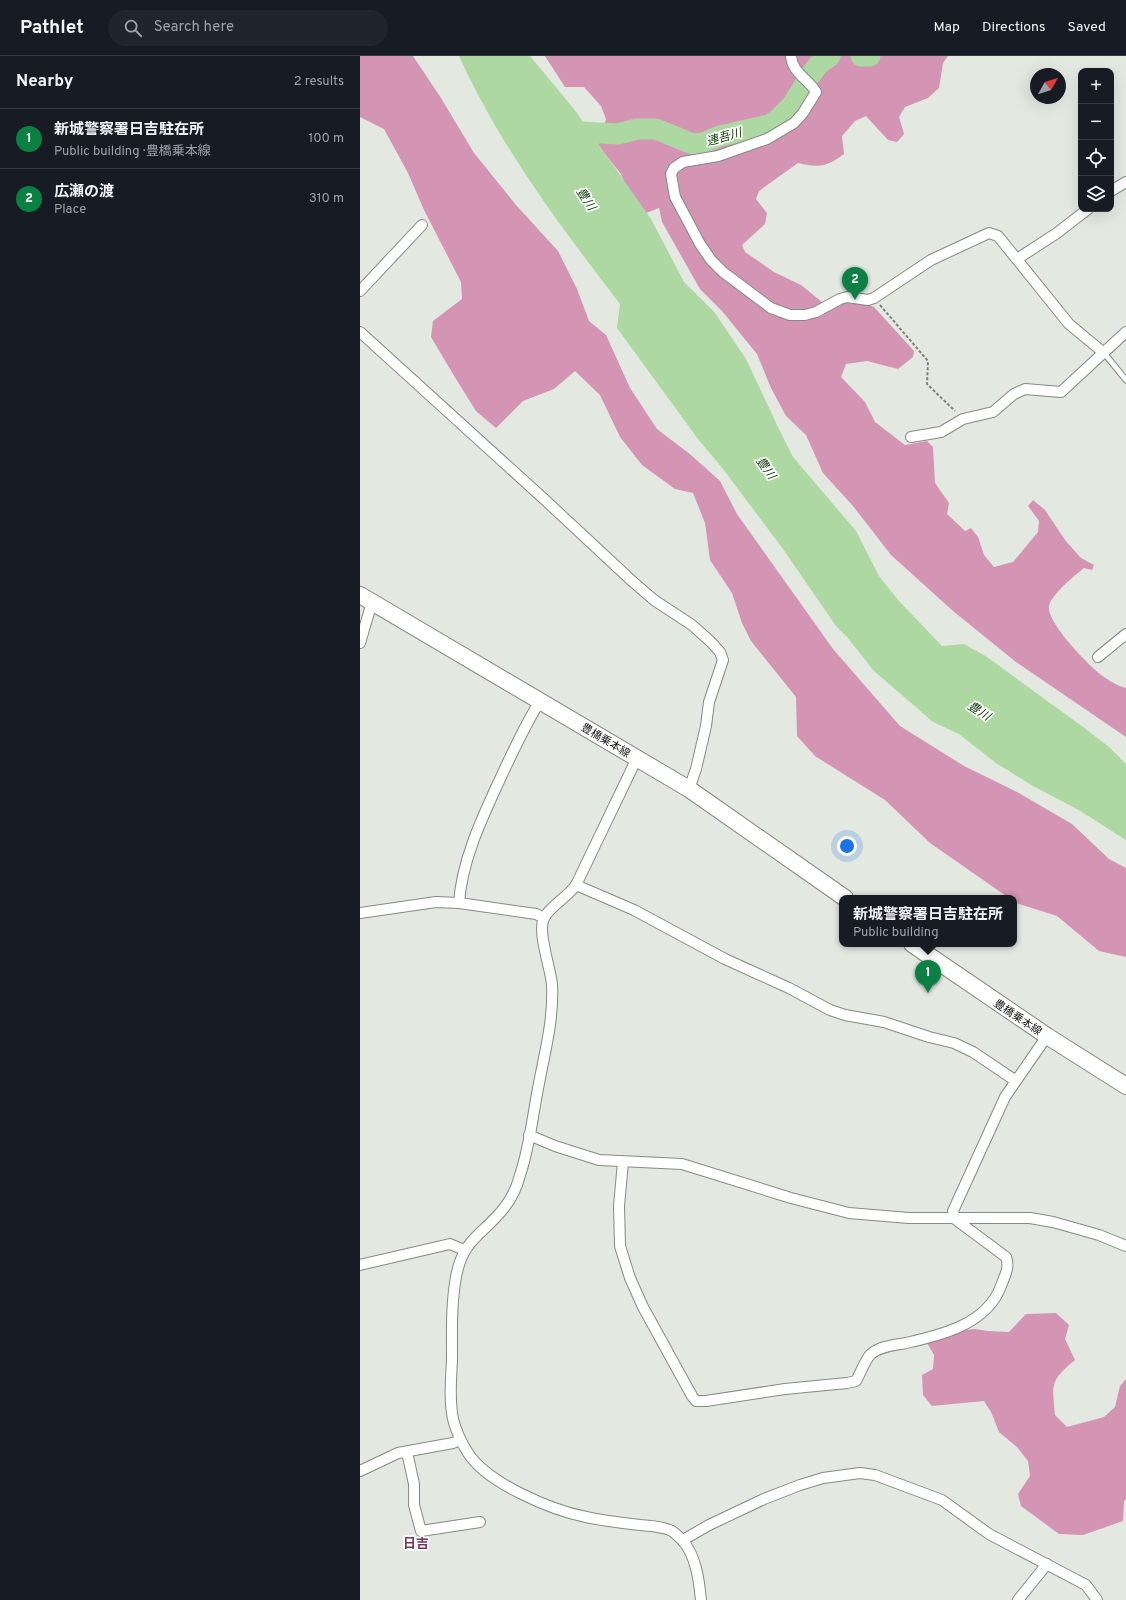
<!DOCTYPE html>
<html lang="en">
<head>
<meta charset="utf-8">
<style>
	:root { --surface:#171b24; --page:#20242c; --text:#f1f3f6; --muted:#9ea1a6; --line:#363941; --accent:#0b8043 }
	body { margin:0; font-family:Overpass,"Noto Sans JP",sans-serif; background:var(--page); color:var(--text) }
	.controls { position:absolute; right:12px; top:12px; display:grid; overflow:hidden; border-radius:8px; box-shadow:0 4px 16px #0002 }
	.controls button { width:36px; height:36px; display:grid; place-items:center; padding:0; border:0; border-bottom:1px solid var(--line); background:var(--surface); color:var(--text); font:20px sans-serif }
	.compass { position:absolute; left:670px; top:12px; width:36px; height:36px; border-radius:50%; background:var(--surface); box-shadow:0 4px 16px #0002; rotate:51deg }
	.you { position:absolute; left:487px; top:790px; width:14px; height:14px; margin:-10px; border:3px solid #fff; border-radius:50%; background:#1a73e8; box-shadow:0 0 0 6px #1a73e833 }
	.badge { display:grid; place-items:center; width:26px; height:26px; border-radius:50%; background:var(--accent); color:#fff; font-size:13px; font-weight:700 }
	.pin { position:absolute; translate:-50% -33px; filter:drop-shadow(0 1px 2px #0008) }
	.pin::after { content:''; position:absolute; top:21px; width:14px; height:12px; background:inherit; clip-path:polygon(0 0,100% 0,50% 100%) }
	.popup { position:absolute; left:479px; top:839px; width:178px; height:52px; box-sizing:border-box; display:grid; place-content:center; border-radius:8px; background:var(--surface); filter:drop-shadow(0 1px 3px #0005); font-size:13px; white-space:nowrap; color:var(--muted) }
	.popup b { font-size:15px; color:var(--text) }
	.popup::after { content:''; position:absolute; left:50%; top:100%; margin-left:-8px; border:8px solid transparent; border-top-color:var(--surface) }
	.list { margin:0; padding:0; list-style:none }
	h2 { display:flex; justify-content:space-between; align-items:center; height:52px; margin:0; padding:0 16px; font-size:17px }
	h2 small { font-size:13px; font-weight:400; color:var(--muted) }
	.list li { display:grid; grid-template-columns:26px 1fr auto; gap:12px; align-items:center; box-sizing:border-box; height:60px; padding:0 16px; border-top:1px solid var(--line) }
	.list b { display:block; font-size:15px; white-space:nowrap }
	.list p { margin:0; font-size:13px; white-space:nowrap; color:var(--muted) }
	.list em { font-size:13px; font-style:normal; color:var(--muted) }
	.icon { flex:none; width:22px; height:22px; fill:none; stroke:currentColor; stroke-width:2; stroke-linecap:round; stroke-linejoin:round }
	.map { position:relative; flex:none; width:766px; height:1544px; overflow:hidden }
	header { display:flex; align-items:center; gap:24px; box-sizing:border-box; height:56px; padding:0 20px; background:var(--surface); border-bottom:1px solid var(--line) }
	header strong { font-size:19px }
	nav { display:flex; gap:22px; margin-inline-start:auto; font-size:14px }
	.search { width:280px; height:36px; background:var(--page); display:flex; align-items:center; gap:10px; box-sizing:border-box; padding:0 14px; border-radius:22px; color:var(--muted); font-size:15px }
	main { display:flex }
	aside { flex:1; background:var(--surface) }
	.map>svg:first-child { display:block }
</style>
</head>
<body>
<header>
<strong>Pathlet</strong>
<div class="search"><svg class="icon" aria-label="search" viewBox="0 0 24 24"><circle cx="10" cy="10" r="6"/><path d="M15 15l6 6"/></svg>Search here</div>
<nav><a>Map</a><a>Directions</a><a>Saved</a></nav>
</header>
<main>
<aside>
<h2>Nearby<small>2 results</small></h2>
<ul class="list">
<li><span class="badge">1</span><div><b>新城警察署日吉駐在所</b><p>Public building · 豊橋乗本線</p></div><em>100 m</em></li>
<li><span class="badge">2</span><div><b>広瀬の渡</b><p>Place</p></div><em>310 m</em></li>
</ul>
</aside>
<div class="map">
<svg width="766" height="1544" viewBox="0 0 766 1544">
	<rect width="100%" height="100%" fill="#e3e8e1"/>
	<g fill="#d494b4">
		<polygon points="0,0 53,0 81,42 114,97 156,149 198,195 217,233 229,265 246,279 270,332 297,373 331,399 360,425 377,458 473,593 506,631 540,670 604,710 657,736 712,768 749,803 766,812 766,901 739,895 697,860 656,847 654,845 654,842 649,842 570,787 525,744 455,700 437,680 436,641 391,585 382,567 372,537 350,504 345,467 333,437 315,433 282,409 260,381 240,339 215,315 194,333 163,345 136,372 116,355 96,323 71,281 73,265 102,243 101,226 64,154 48,117 24,73 0,61"/>
		<path d="M 185,0 L 588,0 L 583,7 L 579,32 L 568,42 L 545,51 L 539,61 L 544,78 L 537,86 L 528,84 L 506,60 L 495,65 L 482,80 L 484,98 C 466,111 460,112 438,107 L 399,135 L 396,143 L 407,157 L 405,168 L 382,189 L 385,196 L 414,216 L 441,229 L 462,246 L 476,251 L 486,247 L 506,248 L 514,251 L 554,295 L 553,301 L 538,313 L 507,305 L 486,308 L 481,321 L 505,346 L 515,366 L 545,389 L 567,385 L 573,391 L 575,427 L 589,447 L 587,458 L 605,475 L 611,472 L 618,481 L 624,499 L 634,511 L 653,506 L 678,476 L 679,465 L 668,450 L 673,444 L 685,454 L 705,484 L 721,502 L 734,509 L 732,514 L 724,512 C 715,519 691,539 689,550 C 686,565 723,603 734,613 C 743,621 755,629 766,632 L 766,681 L 656,606 L 593,555 L 531,499 L 493,450 L 463,417 L 446,379 L 426,360 L 411,332 L 397,298 L 362,255 L 340,233 L 302,166 L 299,152 L 286,157 L 273,148 L 261,118 L 238,89 L 246,63 L 241,50 L 224,31 L 205,31 Z"/>
		<path d="M 696,1257 L 709,1269 L 705,1283 L 715,1304 C 690,1325 692,1327 695,1359 L 707,1371 L 744,1361 L 755,1351 L 760,1330 L 766,1323 L 766,1443 L 764,1445 L 763,1465 L 723,1479 L 699,1478 L 661,1450 L 658,1438 L 670,1420 L 668,1405 L 657,1391 L 639,1376 L 631,1356 L 624,1345 L 572,1350 L 563,1339 L 562,1319 L 573,1313 L 574,1299 L 566,1285 L 574,1278 L 615,1273 L 628,1275 L 649,1276 L 666,1258 Z"/>
	</g>
	<path fill="#add8a1" d="M 99,0 L 170,0 L 214,53 L 291,163 L 324,226 L 355,257 L 386,303 L 417,369 L 433,401 L 496,475 L 519,520 L 538,544 L 582,590 L 604,588 L 627,601 L 723,671 L 749,691 L 766,708 L 766,784 L 717,753 L 673,730 L 636,707 L 599,678 L 573,666 L 514,615 L 487,581 L 476,570 L 423,493 L 363,413 L 338,383 L 257,272 L 260,248 C 200,170 140,90 99,0 Z"/>
	<g fill="none" stroke-linecap="round" stroke-linejoin="round">
		<g stroke="#add8a1" stroke-width="21">
			<polyline points="501,0 510,0"/>
			<polyline points="202,75 258,78 277,73 296,73 333,88 343,87 360,80 409,69 418,63 432,49 450,20 458,9 470,0"/>
		</g>
		<defs>
			<polyline id="service" points="744,297 766,324"/>
			<g id="minor">
				<path d="M 431,0 C 432,17 449,23 456,36 L 443,57 L 434,67 L 407,83 L 358,100 L 323,106 L 314,112 L 311,118 L 315,141 L 340,188 L 351,204 L 363,216 L 411,252 L 430,259 L 445,259 L 456,256 L 480,243 L 487,241 L 508,244 L 514,242 L 571,204 L 629,177 L 638,180 L 709,268 L 744,297"/>
				<polyline points="751,135 766,126"/>
				<polyline points="657,203 697,177 728,153"/>
				<polyline points="0,235 62,169"/>
				<polyline points="0,276 184,443 272,525 294,544 332,569 351,586 360,596 363,604 349,646 346,670 336,713 329,733"/>
				<polyline points="551,381 581,376 603,363 633,356 654,338 665,333 701,336 766,276"/>
				<polyline points="0,587 12,546"/>
				<polyline points="738,601 766,578"/>
				<path d="M 277,702 L 216,829 C 208,841 190,850 184,862 C 177,876 191,913 192,929 C 194,966 183,1003 177,1038 C 172,1065 169,1093 160,1119 C 157,1131 152,1142 144,1152 C 123,1179 103,1182 96,1221 C 91,1248 92,1277 92,1304 C 91,1323 89,1344 93,1363 C 96,1375 101,1386 108,1397 C 127,1427 191,1454 226,1461 C 244,1465 262,1467 280,1469 C 291,1470 302,1470 312,1475 C 315,1477 319,1481 322,1484 C 336,1499 339,1524 341,1544"/>
				<polyline points="216,829 274,854 365,903 429,932 470,954 485,959 524,966 569,981 594,987 613,996 656,1025 687,980"/>
				<path d="M 99,847 C 102,803 123,760 141,721 C 153,695 165,669 180,645"/>
				<polyline points="0,857 76,846 99,847 176,858 184,862"/>
				<polyline points="169,1079 195,1090 239,1104 322,1108 431,1142 489,1157 549,1162 670,1162 693,1166 739,1179 766,1190"/>
				<path d="M 263,1106 L 259,1150 L 260,1190 L 270,1222 L 283,1251 L 332,1340 L 336,1345 L 346,1345 L 425,1333 L 487,1327 L 496,1325 C 500,1318 506,1302 511,1298 C 520,1290 535,1289 546,1287 C 582,1279 627,1268 641,1230 C 645,1219 650,1211 646,1201 L 595,1163 L 593,1155 L 645,1041 L 656,1025"/>
				<polyline points="0,1209 90,1188 104,1194"/>
				<polyline points="47,1396 54,1428 54,1449 61,1475 120,1466"/>
				<polyline points="0,1415 38,1397 93,1387 100,1384"/>
				<polyline points="323,1484 349,1469 404,1443 440,1429 463,1422 500,1417 515,1419 582,1444 629,1478 726,1529 737,1544"/>
				<polyline points="658,1544 687,1508"/>
			</g>
			<g id="primary">
				<polyline points="0,539 329,733 485,842"/>
				<polyline points="552,888 687,980 766,1030"/>
			</g>
		</defs>
		<use href="#service" stroke="#858a84" stroke-width="7"/>
		<use href="#minor" stroke="#858a84" stroke-width="12"/>
		<use href="#primary" stroke="#858a84" stroke-width="18"/>
		<polyline stroke="#7d807b" stroke-width="2" stroke-dasharray="3 2" stroke-linecap="butt" points="520,249 568,305 567,328 595,355"/>
		<use href="#service" stroke="#fff" stroke-width="5"/>
		<use href="#minor" stroke="#fff" stroke-width="10"/>
		<use href="#primary" stroke="#fff" stroke-width="16"/>
	</g>
	<g text-anchor="middle" stroke-width="3.5" stroke-linejoin="round" paint-order="stroke">
		<g font-size="11" fill="#151614" stroke="#fff">
			<text transform="translate(246 684) rotate(31)" y="4">豊橋乗本線</text>
			<text transform="translate(658 961) rotate(34)" y="4">豊橋乗本線</text>
		</g>
		<g font-size="12" font-style="italic" fill="#0c3500" stroke="#fff">
			<text transform="translate(364 81) rotate(-16)" y="4">連吾川</text>
			<text transform="translate(226 143) rotate(57)" y="4">豊川</text>
			<text transform="translate(406 412) rotate(55)" y="4">豊川</text>
			<text transform="translate(619 655) rotate(32)" y="4">豊川</text>
		</g>
		<g font-size="13" font-weight="bold" fill="#77375a" stroke="#fff">
			<text x="56" y="1492">日吉</text>
		</g>
	</g>
</svg>
<div class="controls">
<button>+</button>
<button>−</button>
<button><svg class="icon" aria-label="locate" viewBox="0 0 24 24"><circle cx="12" cy="12" r="6"/><path d="M12 2v4M12 18v4M2 12h4M18 12h4"/></svg></button>
<button><svg class="icon" aria-label="layers" viewBox="0 0 24 24"><path d="M12 4l9 5-9 5-9-5zM3 14l9 5 9-5"/></svg></button>
</div>
<svg class="compass" viewBox="-18 -18 36 36"><path d="M0-13l5 13h-10z" fill="#e53935"/><path d="M0 13l5-13h-10z" fill="#9ea1a6"/></svg>
<div class="you"></div>
<div class="pin badge" style="left:568px;top:937px">1</div>
<div class="popup"><b>新城警察署日吉駐在所</b>Public building</div>
<div class="pin badge" style="left:495px;top:244px">2</div>
</div>
</main>
</body>
</html>
